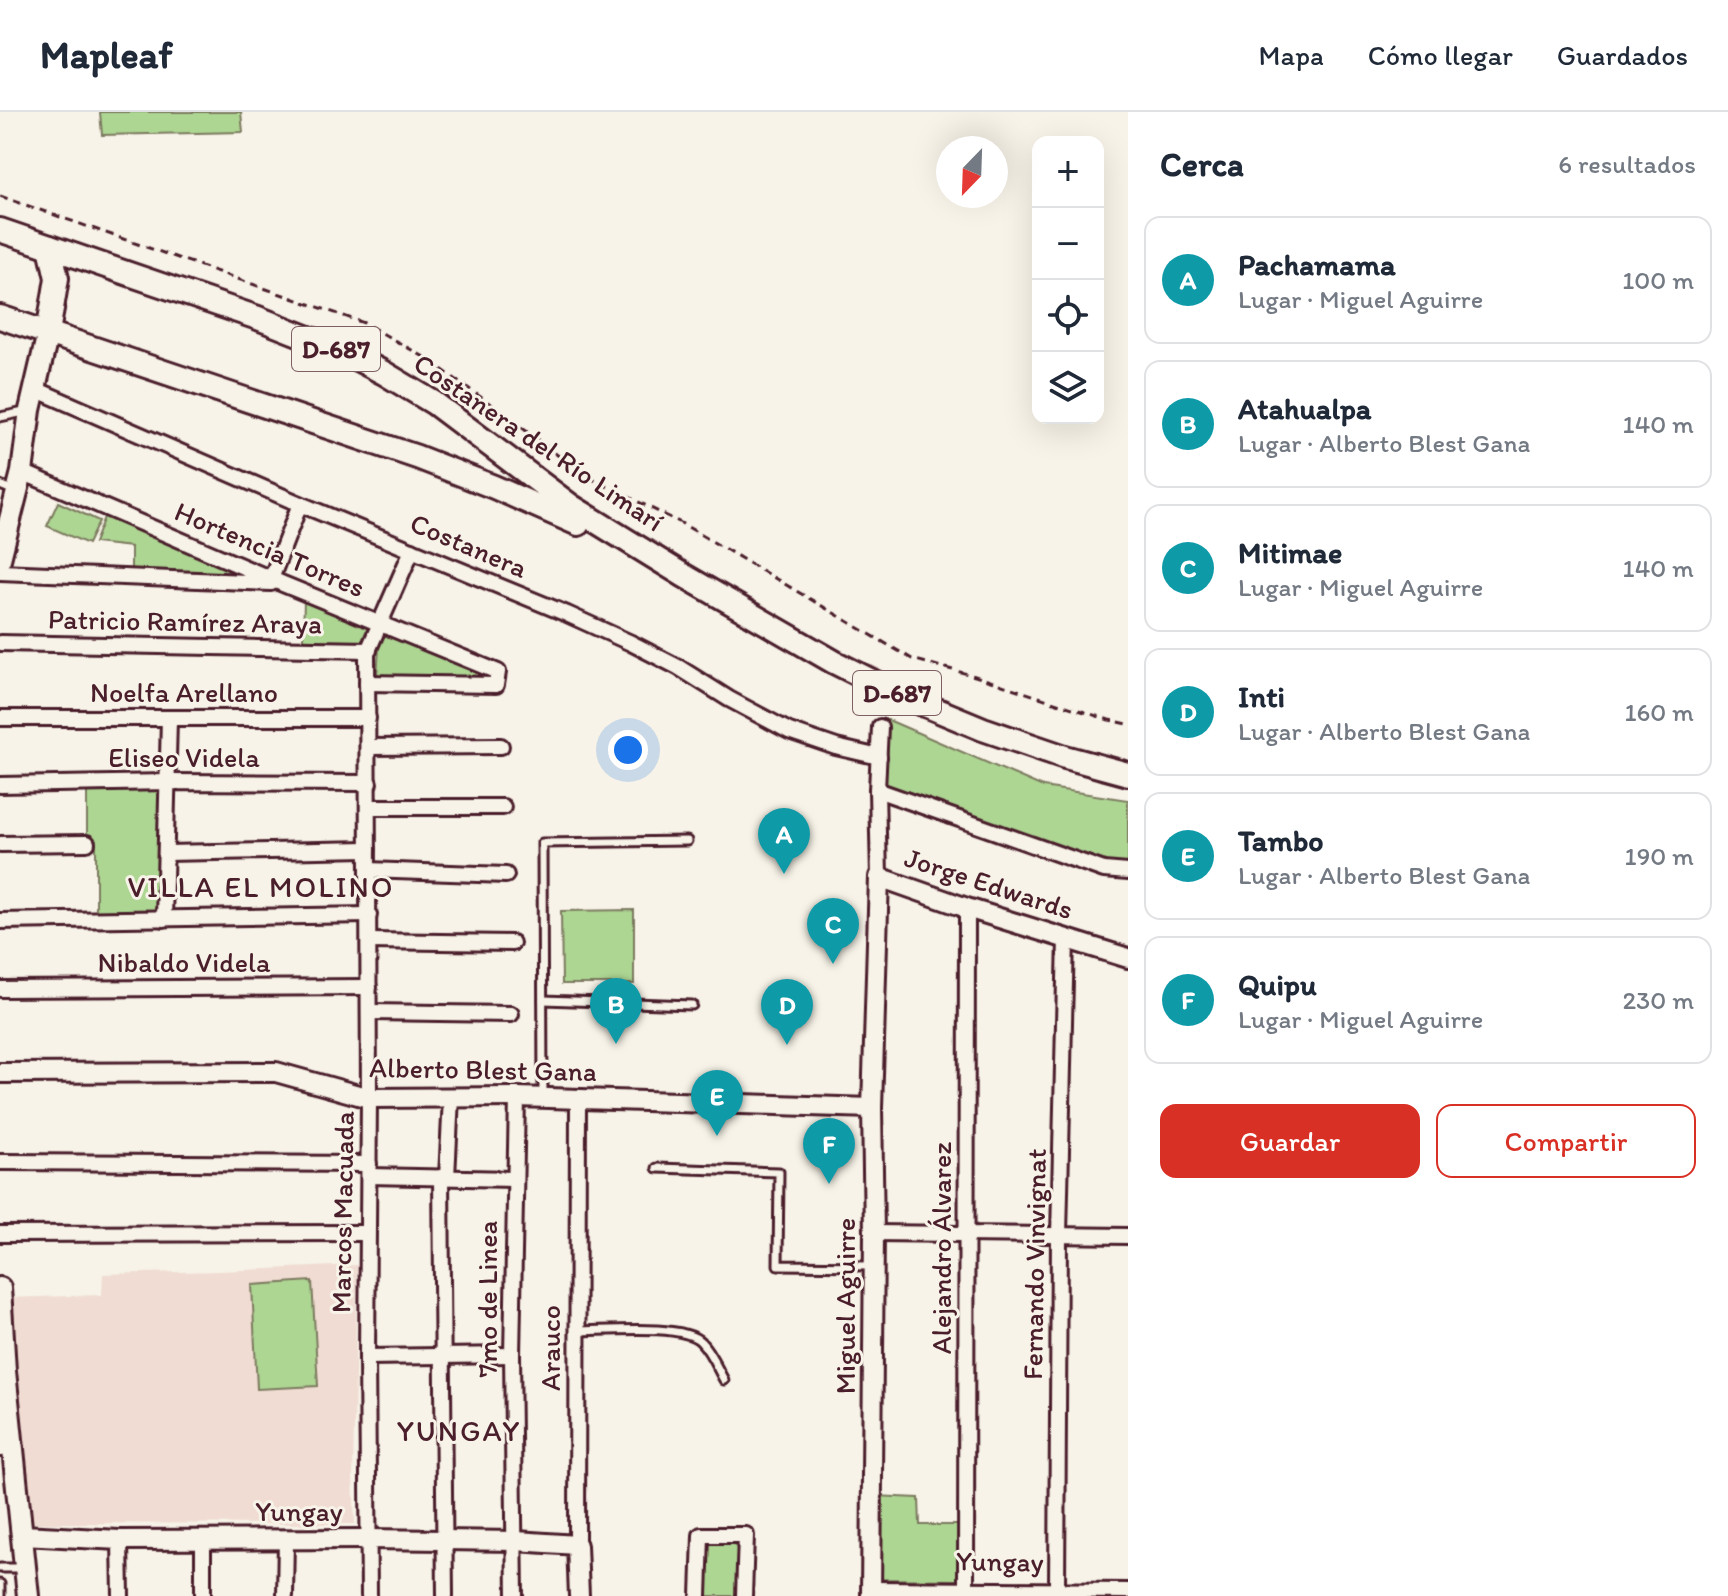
<!DOCTYPE html>
<html lang="es">
<head>
<meta charset="utf-8">
<style>
	:root { --surface:#fff; --page:#f2f2f3; --text:#1f2937; --muted:#747a83; --line:#e0e1e3; --accent:#d93025 }
	body { margin:0; font-family:Itim,sans-serif; background:var(--page); color:var(--text) }
	.controls { position:absolute; right:24px; top:24px; display:grid; overflow:hidden; border-radius:16px; box-shadow:0 8px 32px #0002 }
	.controls button { width:72px; height:72px; display:grid; place-items:center; padding:0; border:0; border-bottom:2px solid var(--line); background:var(--surface); color:var(--text); font:40px sans-serif }
	.compass { position:absolute; left:936px; top:24px; width:72px; height:72px; border-radius:50%; background:var(--surface); box-shadow:0 8px 32px #0002; rotate:203deg }
	.you { position:absolute; left:628px; top:638px; width:28px; height:28px; margin:-20px; border:6px solid #fff; border-radius:50%; background:#1a73e8; box-shadow:0 0 0 12px #1a73e833 }
	.badge { display:grid; place-items:center; width:52px; height:52px; border-radius:50%; background:var(--accent); color:#fff; font-size:26px; font-weight:700 }
	.pin { position:absolute; translate:-50% -66px; filter:drop-shadow(0 2px 4px #0008) }
	.pin::after { content:''; position:absolute; top:42px; width:28px; height:24px; background:inherit; clip-path:polygon(0 0,100% 0,50% 100%) }
	.list { margin:0; padding:0; list-style:none }
	h2 { display:flex; justify-content:space-between; align-items:center; height:104px; margin:0; padding:0 32px; font-size:34px }
	h2 small { font-size:26px; font-weight:400; color:var(--muted) }
	.list li { display:grid; grid-template-columns:52px 1fr auto; gap:24px; align-items:center; box-sizing:border-box; height:128px; margin:0 16px 16px; padding:0 16px; border:2px solid var(--line); border-radius:16px }
	.list b { display:block; font-size:30px; white-space:nowrap }
	.list p { margin:0; font-size:26px; white-space:nowrap; color:var(--muted) }
	.list em { font-size:26px; font-style:normal; color:var(--muted) }
	.actions { display:flex; gap:16px; padding:24px 32px }
	.actions a { flex:1; padding:18px 0; border:2px solid var(--accent); border-radius:16px; text-align:center; font-size:28px; color:var(--accent) }
	.actions .main { background:var(--accent); color:#fff }
	.icon { flex:none; width:44px; height:44px; fill:none; stroke:currentColor; stroke-width:2; stroke-linecap:round; stroke-linejoin:round }
	.map { position:relative; flex:none; width:1128px; height:1484px; overflow:hidden }
	header { display:flex; align-items:center; gap:48px; box-sizing:border-box; height:112px; padding:0 40px; background:var(--surface); border-bottom:2px solid var(--line) }
	header strong { font-size:38px }
	nav { display:flex; gap:44px; margin-inline-start:auto; font-size:28px }
	main { display:flex }
	aside { flex:1; background:var(--surface) }
	.map>svg:first-child { display:block }
</style>
</head>
<body>
<header>
<strong>Mapleaf</strong>
<nav><a>Mapa</a><a>Cómo llegar</a><a>Guardados</a></nav>
</header>
<main>
<div class="map">
<svg width="1128" height="1484" viewBox="0 0 1128 1484">
	<rect width="100%" height="100%" fill="#f7f3e8"/>
	<filter id="ink" filterUnits="userSpaceOnUse"><feTurbulence type="fractalNoise" baseFrequency=".0125" numOctaves="2"/><feDisplacementMap in="SourceGraphic" scale="16" xChannelSelector="R" yChannelSelector="G"/><feConvolveMatrix kernelMatrix="1 2 1 2 8 2 1 2 1" color-interpolation-filters="sRGB"/></filter>
	<g filter="url(#ink)">
		<polygon fill="#f0dcd2" points="357,1153 353,1367 355,1412 32,1411 7,1186 102,1183 103,1162 220,1159"/>
		<g fill="#add693" stroke="#7c7a5f" stroke-width="2">
			<polygon points="100,0 241,0 243,20 102,23"/>
			<polygon points="58,390 99,409 88,432 47,414"/>
			<polygon points="106,400 249,461 131,460 131,435 94,431"/>
			<polygon points="304,485 369,512 360,534 303,532"/>
			<polygon points="387,519 490,561 489,569 377,565 379,536"/>
			<polygon points="886,607 1043,675 1128,688 1128,755 1106,751 994,714 882,671"/>
			<polygon points="87,674 162,676 160,801 96,802 96,728 87,727"/>
			<polygon points="634,798 634,872 562,872 561,799"/>
			<polygon points="312,1169 318,1274 257,1277 252,1173"/>
			<polygon points="874,1384 919,1386 920,1413 959,1413 959,1468 871,1467"/>
			<path d="M 714,1427 L 729,1427 C 746,1440 740,1464 740,1484 L 705,1484 L 708,1435 Z"/>
		</g>
		<g fill="none" stroke-linecap="round" stroke-linejoin="round">
			<defs>
				<g id="service">
					<polyline points="0,305 29,299"/>
					<polyline points="0,373 15,379"/>
					<polyline points="543,888 692,893"/>
					<polyline points="543,984 542,731 687,729"/>
					<polyline points="657,1056 779,1060 778,1153 871,1154"/>
					<path d="M 579,1219 C 605,1219 684,1211 701,1230 C 711,1240 717,1256 724,1268"/>
					<polyline points="0,1456 23,1456"/>
					<polyline points="0,1472 0,1484"/>
				</g>
				<g id="minor">
					<polyline points="35,277 300,392 567,502 631,531 678,555 729,587 789,619 836,635 879,645"/>
					<polyline points="22,360 283,472 498,560 496,573 367,571"/>
					<polyline points="0,460 271,471"/>
					<polyline points="271,467 300,392"/>
					<polyline points="0,531 369,538"/>
					<polyline points="0,606 368,606"/>
					<polyline points="368,635 501,634"/>
					<polyline points="0,673 169,670 369,671"/>
					<polyline points="877,678 1104,758 1128,760"/>
					<polyline points="368,695 503,695"/>
					<polyline points="0,732 87,731"/>
					<polyline points="166,741 368,737"/>
					<polyline points="368,758 506,763"/>
					<polyline points="879,765 877,678 880,615"/>
					<polyline points="164,807 169,606"/>
					<polyline points="0,809 369,803"/>
					<polyline points="369,829 512,831"/>
					<polyline points="0,877 369,875"/>
					<polyline points="369,900 511,902"/>
					<polyline points="0,1050 369,1052"/>
					<polyline points="369,1064 514,1067"/>
					<polyline points="441,1065 445,1484"/>
					<polyline points="447,1065 451,985"/>
					<polyline points="874,1121 1128,1124"/>
					<polyline points="0,1122 367,1121"/>
					<polyline points="367,1245 512,1243"/>
					<polyline points="203,1427 203,1484"/>
					<polyline points="120,1428 121,1484"/>
					<polyline points="577,1433 578,987"/>
					<polyline points="871,1477 1128,1479"/>
					<polyline points="966,1477 967,796"/>
					<polyline points="1057,1478 1059,1123 1066,826"/>
					<polyline points="285,1484 286,1427"/>
					<polyline points="369,1484 367,1245 369,986 367,541 412,438"/>
					<polyline points="515,1484 512,1243 517,985"/>
					<polyline points="699,1484 701,1423 746,1423 744,1484"/>
				</g>
				<g id="tertiary">
					<polyline points="0,961 276,960 369,986 517,985 872,996"/>
					<polyline points="0,1335 2,1335"/>
					<polyline points="22,1423 120,1428 368,1427 516,1429 577,1433 579,1484"/>
					<polyline points="871,1484 874,1121 872,996 879,765 967,796 1128,846"/>
				</g>
				<g id="secondary">
					<polyline points="0,447 22,360 30,298 48,221"/>
					<polyline points="0,1176 5,1259 28,1484"/>
				</g>
				<g id="trunk">
					<polyline points="0,118 258,206 342,239 384,261 434,291 571,394 683,463 834,550 896,581 983,617 1065,645 1128,662"/>
					<polyline points="0,205 417,345 494,375 578,412"/>
					<polyline points="48,221 57,166 50,135"/>
				</g>
			</defs>
			<use href="#service" stroke="#4a1f2b" stroke-width="13"/>
			<use href="#minor" stroke="#4a1f2b" stroke-width="20"/>
			<use href="#tertiary" stroke="#4a1f2b" stroke-width="24"/>
			<use href="#secondary" stroke="#4a1f2b" stroke-width="26"/>
			<use href="#trunk" stroke="#4a1f2b" stroke-width="28"/>
			<polyline stroke="#4a1f2b" stroke-width="3" stroke-dasharray="8 6" stroke-linecap="butt" points="0,84 364,211 426,246 503,301 582,362 681,411 912,547 975,564 1109,608 1128,612"/>
			<use href="#service" stroke="#f7f3e8" stroke-width="7"/>
			<use href="#minor" stroke="#f7f3e8" stroke-width="14"/>
			<use href="#tertiary" stroke="#f7f3e8" stroke-width="18"/>
			<use href="#secondary" stroke="#f7f3e8" stroke-width="20"/>
			<use href="#trunk" stroke="#f7f3e8" stroke-width="22"/>
		</g>
	</g>
	<g text-anchor="middle" stroke-width="6" stroke-linejoin="round" paint-order="stroke">
		<g fill="#f7f3e8" stroke="#7e5f64" stroke-width="2">
			<rect x="292" y="215" width="88" height="44" rx="6"/>
			<rect x="853" y="559" width="88" height="44" rx="6"/>
		</g>
		<g font-size="26" font-weight="bold" fill="#4a1f2b">
			<text x="336" y="246">D-687</text>
			<text x="897" y="590">D-687</text>
		</g>
		<g font-size="28" fill="#4a1f2b" stroke="#f7f3e8">
			<text transform="translate(539 330) rotate(34)" y="10">Costanera del Río Limarí</text>
			<text transform="translate(469 433) rotate(23)" y="10">Costanera</text>
			<text transform="translate(270 437) rotate(23)" y="10">Hortencia Torres</text>
			<text transform="translate(185 509) rotate(1)" y="10">Patricio Ramírez Araya</text>
			<text x="184" y="590">Noelfa Arellano</text>
			<text x="184" y="655">Eliseo Videla</text>
			<text transform="translate(989 771) rotate(18)" y="10">Jorge Edwards</text>
			<text x="184" y="860">Nibaldo Videla</text>
			<text transform="translate(483 957) rotate(1)" y="10">Alberto Blest Gana</text>
			<text transform="translate(342 1100) rotate(-89)" y="10">Marcos Macuada</text>
			<text transform="translate(941 1136) rotate(-90)" y="10">Alejandro Álvarez</text>
			<text transform="translate(1034 1152) rotate(-89)" y="10">Fernando Vinvignat</text>
			<text transform="translate(487 1187) rotate(-90)" y="10">7mo de Linea</text>
			<text transform="translate(845 1194) rotate(-90)" y="10">Miguel Aguirre</text>
			<text transform="translate(550 1236) rotate(-90)" y="10">Arauco</text>
			<text x="299" y="1409">Yungay</text>
			<text transform="translate(1000 1449) rotate(1)" y="10">Yungay</text>
		</g>
		<g font-size="30" letter-spacing="2" fill="#4a1f2b" stroke="#f7f3e8">
			<text x="261" y="785">VILLA EL MOLINO</text>
			<text x="459" y="1329">YUNGAY</text>
		</g>
	</g>
</svg>
<div class="controls">
<button>+</button>
<button>−</button>
<button><svg class="icon" aria-label="locate" viewBox="0 0 24 24"><circle cx="12" cy="12" r="6"/><path d="M12 2v4M12 18v4M2 12h4M18 12h4"/></svg></button>
<button><svg class="icon" aria-label="layers" viewBox="0 0 24 24"><path d="M12 4l9 5-9 5-9-5zM3 14l9 5 9-5"/></svg></button>
</div>
<svg class="compass" viewBox="-18 -18 36 36"><path d="M0-13l5 13h-10z" fill="#e53935"/><path d="M0 13l5-13h-10z" fill="#747a83"/></svg>
<div class="you"></div>
<div class="pin badge" style="left:784px;top:762px;background:#0f9aa8">A</div>
<div class="pin badge" style="left:616px;top:932px;background:#0f9aa8">B</div>
<div class="pin badge" style="left:833px;top:852px;background:#0f9aa8">C</div>
<div class="pin badge" style="left:787px;top:933px;background:#0f9aa8">D</div>
<div class="pin badge" style="left:717px;top:1024px;background:#0f9aa8">E</div>
<div class="pin badge" style="left:829px;top:1072px;background:#0f9aa8">F</div>
</div>
<aside>
<h2>Cerca<small>6 resultados</small></h2>
<ul class="list">
<li><span class="badge" style="background:#0f9aa8">A</span><div><b>Pachamama</b><p>Lugar · Miguel Aguirre</p></div><em>100 m</em></li>
<li><span class="badge" style="background:#0f9aa8">B</span><div><b>Atahualpa</b><p>Lugar · Alberto Blest Gana</p></div><em>140 m</em></li>
<li><span class="badge" style="background:#0f9aa8">C</span><div><b>Mitimae</b><p>Lugar · Miguel Aguirre</p></div><em>140 m</em></li>
<li><span class="badge" style="background:#0f9aa8">D</span><div><b>Inti</b><p>Lugar · Alberto Blest Gana</p></div><em>160 m</em></li>
<li><span class="badge" style="background:#0f9aa8">E</span><div><b>Tambo</b><p>Lugar · Alberto Blest Gana</p></div><em>190 m</em></li>
<li><span class="badge" style="background:#0f9aa8">F</span><div><b>Quipu</b><p>Lugar · Miguel Aguirre</p></div><em>230 m</em></li>
</ul>
<div class="actions"><a class="main">Guardar</a><a>Compartir</a></div>
</aside>
</main>
</body>
</html>
